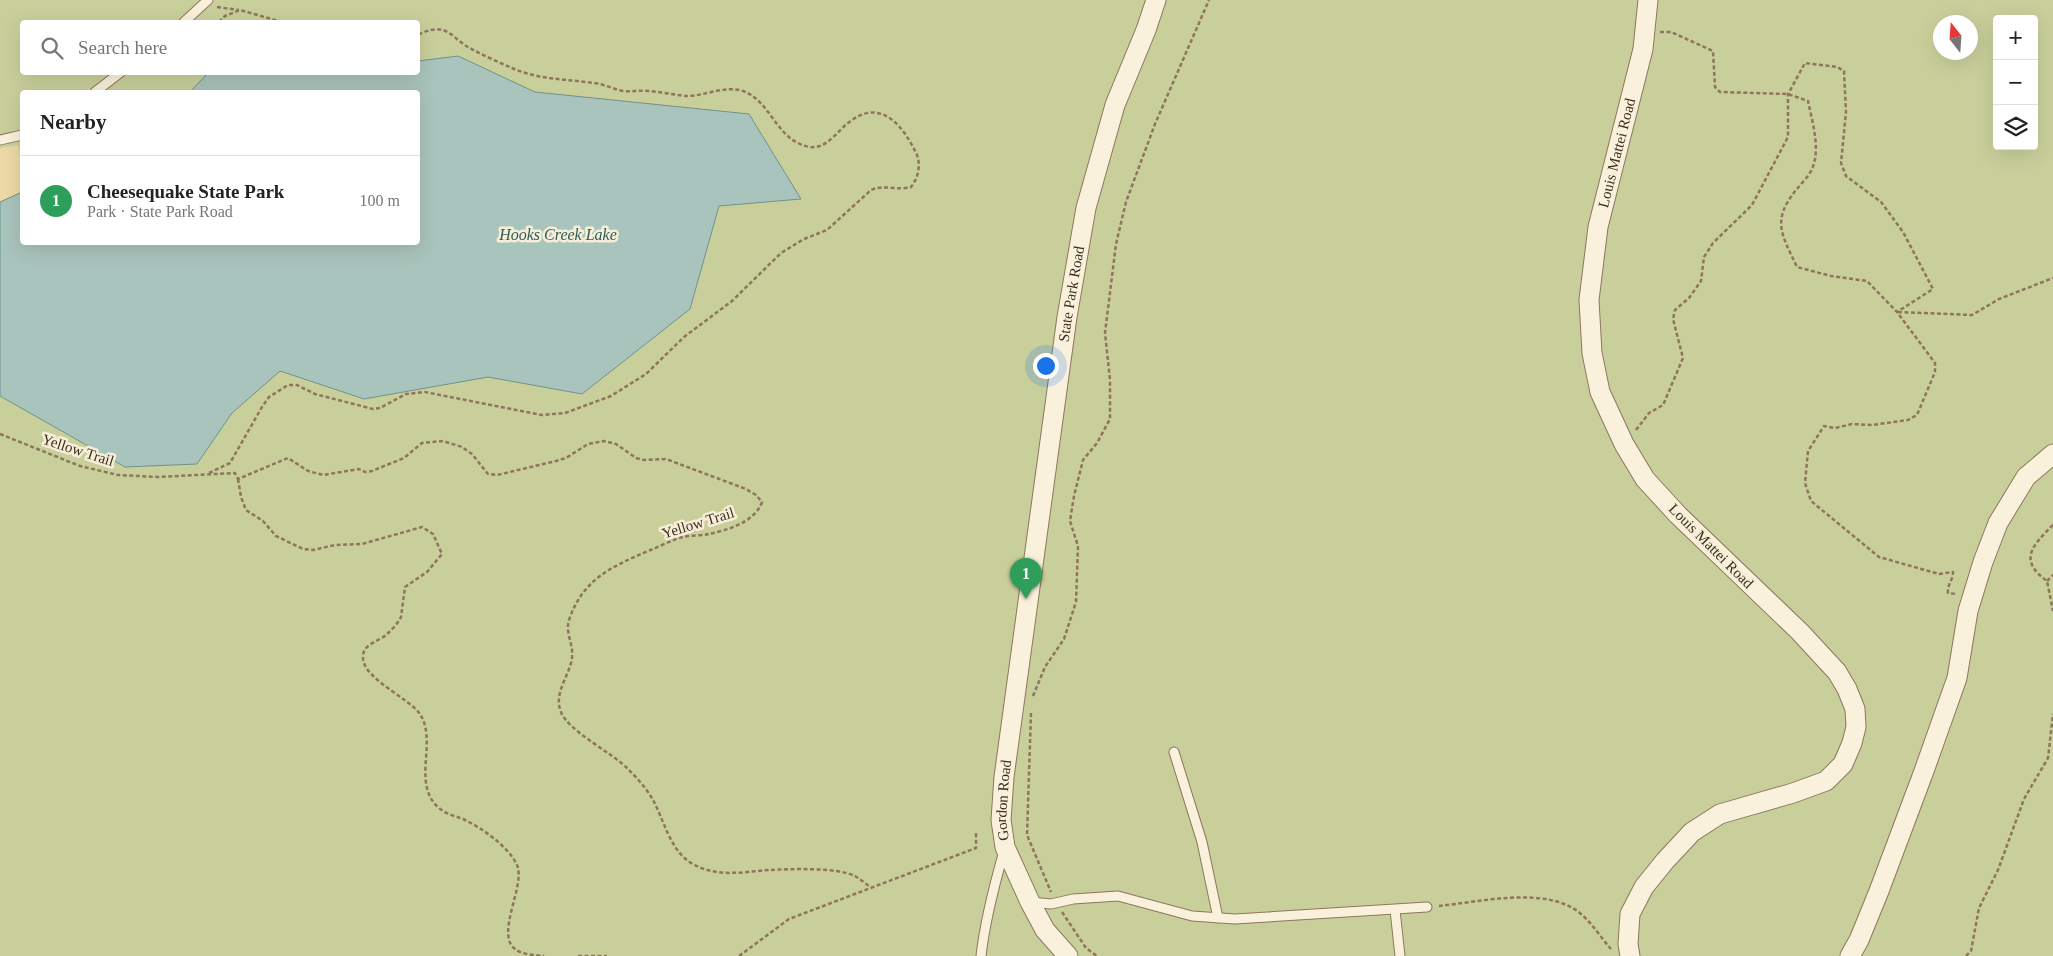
<!DOCTYPE html>
<html lang="en">
<head>
<meta charset="utf-8">
<style>
	:root { --surface:#fff; --page:#f2f2f2; --text:#222; --muted:#767676; --line:#e0e0e0; --accent:#d93025 }
	body { margin:0; font-family:Georgia,serif; background:var(--page); color:var(--text) }
	.controls { position:absolute; right:15px; top:15px; display:grid; overflow:hidden; border-radius:5px; box-shadow:0 5px 20px #0002 }
	.controls button { width:45px; height:45px; display:grid; place-items:center; padding:0; border:0; border-bottom:1px solid var(--line); background:var(--surface); color:var(--text); font:25px sans-serif }
	.compass { position:absolute; left:1933px; top:15px; width:45px; height:45px; border-radius:50%; background:var(--surface); box-shadow:0 5px 20px #0002; rotate:343deg }
	.you { position:absolute; left:1045px; top:365px; width:18px; height:18px; margin:-12px; border:4px solid #fff; border-radius:50%; background:#1a73e8; box-shadow:0 0 0 8px #1a73e833 }
	.badge { display:grid; place-items:center; width:32px; height:32px; border-radius:50%; background:var(--accent); color:#fff; font-size:16px; font-weight:700 }
	.pin { position:absolute; translate:-50% -41px; filter:drop-shadow(0 1px 2px #0008) }
	.pin::after { content:''; position:absolute; top:26px; width:18px; height:15px; background:inherit; clip-path:polygon(0 0,100% 0,50% 100%) }
	.list { margin:0; padding:0; list-style:none }
	h2 { display:flex; justify-content:space-between; align-items:center; height:65px; margin:0; padding:0 20px; font-size:21px }
	h2 small { font-size:16px; font-weight:400; color:var(--muted) }
	.list li { display:grid; grid-template-columns:32px 1fr auto; gap:15px; align-items:center; box-sizing:border-box; height:90px; padding:0 20px; border-top:1px solid var(--line) }
	.list b { display:block; font-size:19px; white-space:nowrap }
	.list p { margin:0; font-size:16px; white-space:nowrap; color:var(--muted) }
	.list em { font-size:16px; font-style:normal; color:var(--muted) }
	.icon { flex:none; width:28px; height:28px; fill:none; stroke:currentColor; stroke-width:2; stroke-linecap:round; stroke-linejoin:round }
	.map { position:relative; flex:none; width:2053px; height:956px; overflow:hidden }
	.search { position:absolute; background:var(--surface); box-shadow:0 5px 20px #0002; left:20px; top:20px; width:400px; height:55px; display:flex; align-items:center; gap:12px; box-sizing:border-box; padding:0 18px; border-radius:5px; color:var(--muted); font-size:19px }
	.panel { position:absolute; background:var(--surface); box-shadow:0 5px 20px #0002; left:20px; top:90px; width:400px; height:155px; border-radius:5px }
	.map>svg:first-child { display:block }
</style>
</head>
<body>
<div class="map">
<svg width="2053" height="956" viewBox="0 0 2053 956">
	<rect width="100%" height="100%" fill="#f0e4c8"/>
	<path fill="#c9cf9b" fill-rule="evenodd" d="M 0,0 L 2053,0 L 2053,956 L 0,956 ZM 1997,19 L 2034,19 L 2034,146 L 1997,146 ZM 22,22 L 418,22 L 418,72 L 22,72 ZM 1940,22 L 1970,22 L 1970,52 L 1940,52 ZM 22,92 L 418,92 L 418,242 L 22,242 Z"/>
	<polygon fill="#ecd9a5" points="18,145 22,158 22,192 0,202 0,148"/>
	<polygon fill="#a9c4bc" stroke="#6f938a" points="458,56 535,92 749,114 801,199 719,206 690,309 582,394 488,377 364,399 280,371 232,413 197,464 125,467 0,396 0,202 22,192 22,242 418,242 418,92 190,92 208,73 418,72 418,61"/>
	<g fill="none" stroke-linecap="round" stroke-linejoin="round">
		<defs>
			<g id="lane">
				<polyline points="184,22 208,0"/>
				<polyline points="95,92 121,72"/>
				<polyline points="0,140 22,135"/>
				<polyline points="1174,752 1202,842 1218,918"/>
				<polyline points="1031,902 1051,904 1073,899 1118,896 1192,916 1235,919 1427,907"/>
				<polyline points="1395,910 1400,956"/>
				<path d="M 981,956 C 985,920 994,886 1004,851"/>
			</g>
			<g id="street">
				<path id="s1" d="M 1068,956 L 1045,930 L 1030,902 L 1005,847 L 1001,820 L 1004,777 L 1067,317 L 1086,208 L 1115,105 L 1146,30 L 1156,0"/>
				<path id="s2" d="M 1630,956 L 1628,944 L 1630,914 L 1644,887 L 1665,861 L 1692,832 L 1720,814 L 1793,793 L 1826,781 L 1843,764 L 1852,743 L 1856,727 L 1855,709 L 1847,689 L 1837,672 L 1800,632 L 1678,515 L 1645,479 L 1624,444 L 1600,392 L 1592,353 L 1589,300 L 1598,227 L 1643,49 L 1648,0"/>
				<polyline points="1850,956 1859,940 1879,891 1924,771 1957,678 1968,611 1983,562 1998,523 2026,477 2053,454"/>
			</g>
		</defs>
		<use href="#lane" stroke="#8d765c" stroke-width="11"/>
		<use href="#street" stroke="#8d765c" stroke-width="21"/>
		<g stroke="#8d765c" stroke-width="2.5" stroke-dasharray="4 2.5" stroke-linecap="butt">
			<polyline points="217,7 239,10"/>
			<polyline points="219,22 225,16 240,10 282,22"/>
			<path d="M 1660,32 L 1671,32 L 1713,51 L 1715,87 L 1720,92 L 1788,94 L 1808,101 C 1812,121 1821,149 1812,169 C 1809,176 1801,184 1796,190 C 1771,221 1782,235 1797,267 L 1831,276 L 1867,281 L 1897,312 L 1935,363 L 1935,372 L 1917,415 L 1908,420 L 1872,425 L 1852,424 L 1835,428 L 1824,426 L 1808,451 L 1805,483 L 1811,501 L 1879,557 L 1939,574 L 1953,572 C 1953,580 1947,585 1948,593 L 1956,594"/>
			<polyline points="1898,312 1972,315 1999,299 2053,278"/>
			<polyline points="1636,430 1649,413 1663,405 1683,358 1673,319 1675,310 1689,298 1701,281 1704,257 1713,243 1752,205 1788,137 1788,94 1805,63 1837,67 1844,71 1846,112 1841,163 1846,176 1881,202 1903,232 1933,289 1897,312"/>
			<path d="M 0,434 L 80,466 L 118,475 L 158,477 L 235,473 L 238,479 L 288,458 L 308,471 L 323,475 L 359,469 L 365,472 L 372,471 L 404,458 L 422,443 L 443,441 L 462,447 L 472,454 L 488,474 L 497,475 L 556,461 L 566,458 L 588,444 L 604,441 L 616,444 L 636,458 L 644,460 L 666,459 L 746,489 L 756,495 L 762,502 C 755,522 728,530 709,534 C 701,536 691,535 683,537 C 671,540 659,547 648,551 C 611,567 583,579 569,620 C 565,633 574,645 572,658 C 570,675 553,693 561,712 C 568,731 613,753 629,770 C 637,778 647,789 653,800 C 664,820 670,850 691,863 C 716,878 742,872 769,870 C 789,869 837,867 855,876 C 860,879 865,883 870,887"/>
			<path d="M 209,473 L 230,463 L 262,407 L 269,397 L 288,385 L 297,385 L 315,394 L 373,409 L 380,408 L 406,394 L 425,392 L 542,415 L 565,413 L 611,396 L 646,374 L 684,337 L 732,301 L 781,253 L 804,239 L 827,230 L 871,190 C 884,184 897,191 911,187 C 918,178 921,166 917,155 C 905,129 883,98 852,120 C 834,132 825,157 798,143 C 775,132 768,100 743,91 C 725,85 705,96 687,96 C 675,95 662,92 649,91 C 640,90 632,92 623,91 C 613,89 604,84 594,83 C 566,79 539,80 512,68 C 498,62 482,55 468,47 C 460,43 452,33 443,30 C 434,28 425,31 418,35"/>
			<path d="M 238,479 L 241,497 L 246,510 L 263,521 L 276,536 L 303,549 L 313,550 L 335,545 L 362,544 L 422,527 L 433,534 L 442,554 L 427,572 L 405,587 L 401,617 C 398,623 392,630 387,634 C 380,641 363,644 363,656 C 361,678 408,697 420,714 C 438,742 411,784 439,808 C 446,814 455,816 463,819 C 482,828 508,846 517,865 C 526,885 495,934 515,949 C 522,955 536,955 544,956"/>
			<path d="M 2053,525 C 2032,546 2018,560 2047,581 L 2053,611"/>
			<polyline points="2047,581 2053,575"/>
			<polyline points="1033,696 1045,667 1064,639 1076,602 1078,546 1070,521 1074,496 1083,460 1097,443 1110,419 1110,380 1105,333 1116,244 1126,202 1155,124 1209,0"/>
			<polyline points="1031,713 1027,835 1051,892"/>
			<path d="M 1439,906 C 1479,902 1548,885 1581,914 C 1593,924 1601,938 1611,949"/>
			<polyline points="1062,912 1086,948 1097,956"/>
			<polyline points="578,956 607,956"/>
			<polyline points="739,956 789,919 976,848 976,832"/>
			<polyline points="1966,956 1971,951 1979,908 1998,870 2024,799 2048,758 2053,714"/>
		</g>
		<use href="#lane" stroke="#faf1dc" stroke-width="9"/>
		<use href="#street" stroke="#faf1dc" stroke-width="19"/>
	</g>
	<g text-anchor="middle" stroke-width="5" stroke-linejoin="round" paint-order="stroke">
		<g font-size="15" fill="#3d2e20" stroke="#f7eed8">
			<text dy="5" stroke="none"><textPath href="#s2" startOffset="1026">Louis Mattei Road</textPath></text>
			<text dy="5" stroke="none"><textPath href="#s1" startOffset="685">State Park Road</textPath></text>
			<text transform="translate(78 450) rotate(18)" y="5">Yellow Trail</text>
			<text transform="translate(698 523) rotate(-17)" y="5">Yellow Trail</text>
			<text transform="translate(1711 546) rotate(45)" y="5">Louis Mattei Road</text>
			<text dy="5" stroke="none"><textPath href="#s1" startOffset="174">Gordon Road</textPath></text>
		</g>
		<g font-size="16" font-style="italic" fill="#2f5d5a" stroke="#f7eed8">
			<text x="558" y="240">Hooks Creek Lake</text>
		</g>
	</g>
</svg>
<div class="controls">
<button>+</button>
<button>−</button>
<button><svg class="icon" aria-label="layers" viewBox="0 0 24 24"><path d="M12 4l9 5-9 5-9-5zM3 14l9 5 9-5"/></svg></button>
</div>
<svg class="compass" viewBox="-18 -18 36 36"><path d="M0-13l5 13h-10z" fill="#e53935"/><path d="M0 13l5-13h-10z" fill="#767676"/></svg>
<div class="you"></div>
<div class="pin badge" style="left:1026px;top:599px;background:#2e9e5b">1</div>
<div class="search"><svg class="icon" aria-label="search" viewBox="0 0 24 24"><circle cx="10" cy="10" r="6"/><path d="M15 15l6 6"/></svg>Search here</div>
<section class="panel">
<h2>Nearby<small></small></h2>
<ul class="list">
<li><span class="badge" style="background:#2e9e5b">1</span><div><b>Cheesequake State Park</b><p>Park · State Park Road</p></div><em>100 m</em></li>
</ul>
</section>
</div>
</body>
</html>
